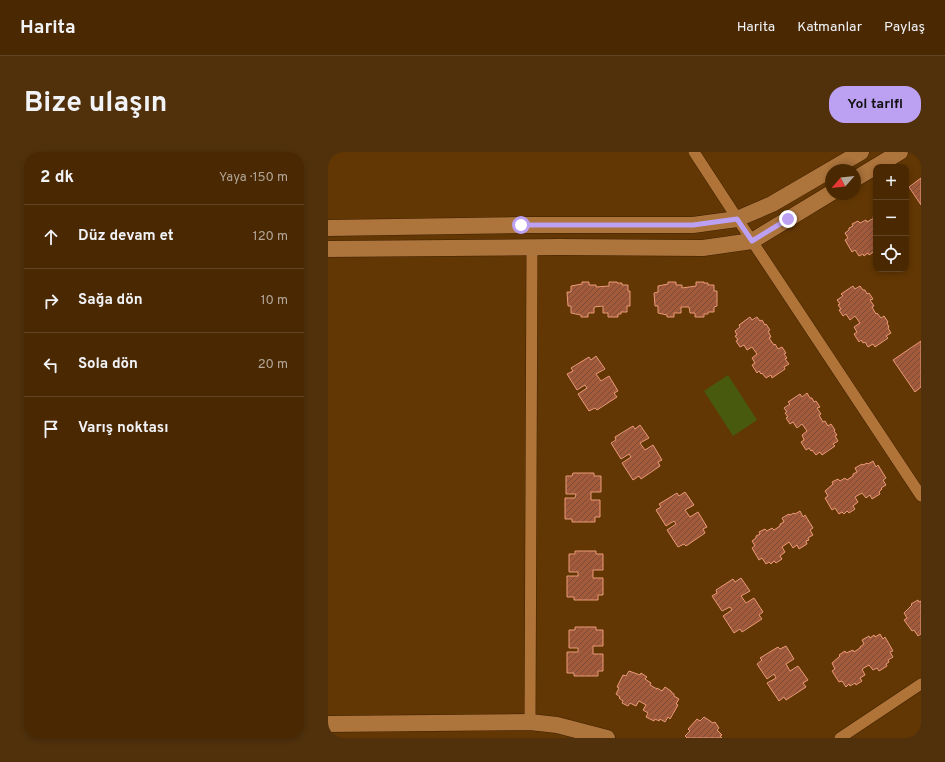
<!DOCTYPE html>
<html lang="tr">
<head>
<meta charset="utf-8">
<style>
	:root { --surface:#4a2902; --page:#51310c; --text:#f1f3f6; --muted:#b2a699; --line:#614524; --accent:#bca0f2 }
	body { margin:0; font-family:Overpass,sans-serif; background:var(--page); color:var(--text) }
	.controls { position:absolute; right:12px; top:12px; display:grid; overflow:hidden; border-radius:8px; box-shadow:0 2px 6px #0003 }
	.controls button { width:36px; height:36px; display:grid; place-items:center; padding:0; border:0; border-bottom:1px solid var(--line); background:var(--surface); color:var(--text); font:20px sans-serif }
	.compass { position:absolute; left:497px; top:12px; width:36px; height:36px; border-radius:50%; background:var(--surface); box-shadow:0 2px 6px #0003; rotate:242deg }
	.stop { position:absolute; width:12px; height:12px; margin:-9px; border:3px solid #bca0f2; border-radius:50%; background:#fff }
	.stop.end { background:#bca0f2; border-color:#fff; box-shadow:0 1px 4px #0008 }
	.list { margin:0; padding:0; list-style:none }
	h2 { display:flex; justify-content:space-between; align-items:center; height:52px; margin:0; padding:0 16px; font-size:17px }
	h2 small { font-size:13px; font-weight:400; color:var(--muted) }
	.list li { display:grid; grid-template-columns:26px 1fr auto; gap:12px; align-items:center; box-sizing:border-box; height:64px; padding:0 16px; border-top:1px solid var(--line) }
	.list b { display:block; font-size:15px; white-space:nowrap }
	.list em { font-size:13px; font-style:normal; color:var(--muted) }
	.icon { flex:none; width:22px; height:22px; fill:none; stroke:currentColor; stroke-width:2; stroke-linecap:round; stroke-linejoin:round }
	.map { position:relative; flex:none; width:593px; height:586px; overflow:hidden; border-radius:16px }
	header { display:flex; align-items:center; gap:24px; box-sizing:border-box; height:56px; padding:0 20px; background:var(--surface); border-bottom:1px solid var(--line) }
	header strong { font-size:19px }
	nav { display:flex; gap:22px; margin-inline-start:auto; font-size:14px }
	.intro { display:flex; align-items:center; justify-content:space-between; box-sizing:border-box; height:96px; padding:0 24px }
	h1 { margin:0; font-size:28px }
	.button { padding:10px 18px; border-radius:16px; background:var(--accent); color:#111; font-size:14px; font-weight:700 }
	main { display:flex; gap:24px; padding:0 24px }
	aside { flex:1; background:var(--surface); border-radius:16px; box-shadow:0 2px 6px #0003 }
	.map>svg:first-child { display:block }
</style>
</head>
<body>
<header>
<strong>Harita</strong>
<nav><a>Harita</a><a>Katmanlar</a><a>Paylaş</a></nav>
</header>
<div class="intro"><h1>Bize ulaşın</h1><a class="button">Yol tarifi</a></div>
<main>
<aside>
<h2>2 dk<small>Yaya · 150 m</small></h2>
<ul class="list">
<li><svg class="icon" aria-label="ahead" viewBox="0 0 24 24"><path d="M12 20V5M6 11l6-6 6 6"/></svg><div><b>Düz devam et</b></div><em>120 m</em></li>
<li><svg class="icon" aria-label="right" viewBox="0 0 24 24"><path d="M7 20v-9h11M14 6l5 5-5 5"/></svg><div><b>Sağa dön</b></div><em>10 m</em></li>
<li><svg class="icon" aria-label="left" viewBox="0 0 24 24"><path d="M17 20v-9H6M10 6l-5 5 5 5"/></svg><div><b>Sola dön</b></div><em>20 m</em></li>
<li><svg class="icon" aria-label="arrive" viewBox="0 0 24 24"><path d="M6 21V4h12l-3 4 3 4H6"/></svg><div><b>Varış noktası</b></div></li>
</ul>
</aside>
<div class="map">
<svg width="593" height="586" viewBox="0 0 593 586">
	<defs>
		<pattern id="building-hatch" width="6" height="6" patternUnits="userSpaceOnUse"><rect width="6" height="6" fill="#a35a3b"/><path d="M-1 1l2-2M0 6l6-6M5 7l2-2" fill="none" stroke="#784e3a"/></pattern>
	</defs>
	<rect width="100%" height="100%" fill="#623703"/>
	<polygon fill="#485a0d" points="400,223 429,268 405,284 376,239"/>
	<g fill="url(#building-hatch)" stroke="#ea9a79">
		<polygon points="593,26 593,53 581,35"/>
		<polygon points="548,63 548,94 545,96 547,99 541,103 540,101 536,104 535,102 531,104 527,98 524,100 517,88 520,86 517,81 521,78 521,76 525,74 524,72 530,69 532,71 538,68 539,70 546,66 545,64"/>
		<polygon points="254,130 261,130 261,133 268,133 268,135 281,134 281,130 289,130 289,131 294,131 294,133 300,133 300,139 302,139 302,154 299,154 299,160 293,160 293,162 290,162 290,165 280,165 280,161 275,161 275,154 266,155 266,161 260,161 260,165 253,165 253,163 243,161 243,154 240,154 239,140 243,140 243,134 254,132"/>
		<polygon points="340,130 348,130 348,133 354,133 354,136 368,134 368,130 376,130 376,131 380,131 380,133 386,133 386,139 389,139 389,154 386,155 386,160 380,160 380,162 376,162 376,165 367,165 367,161 362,161 361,155 353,155 353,161 346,161 346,165 339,165 339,163 330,161 330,154 327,154 326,141 330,140 330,134 340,132"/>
		<polygon points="525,134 527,137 532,134 535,138 537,138 539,142 541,141 545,147 542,148 546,154 544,155 548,162 549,161 553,166 556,164 560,170 559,171 561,175 560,176 563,181 558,184 560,186 547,195 545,192 540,195 537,190 535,191 533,188 531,190 526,182 529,180 526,175 532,171 527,164 522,168 518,162 515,164 511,158 513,157 510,153 512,152 509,148 515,144 513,142"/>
		<polygon points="422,165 424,168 429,165 432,169 434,168 437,173 438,172 442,178 440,179 443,185 441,186 446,193 447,192 450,197 454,195 458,201 456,202 459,206 457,207 461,212 456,215 457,217 444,226 443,223 438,226 434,221 433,222 431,219 429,221 424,213 427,211 424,206 429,202 424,195 419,198 416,193 412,195 408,189 410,188 407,184 409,183 407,179 412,175 411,173"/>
		<polygon points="593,189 593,235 587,240 565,208"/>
		<polygon points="268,204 277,217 268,222 273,229 281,224 290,239 286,241 289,245 269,258 267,256 261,259 250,242 259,236 257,233 249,238 239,222 245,219 243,216 261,205 263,208"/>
		<polygon points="479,241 482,246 484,246 486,250 488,249 492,255 489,256 493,262 491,263 495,270 497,269 500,274 503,272 507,278 506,279 509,283 507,284 510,289 505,292 507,294 494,303 492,300 488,303 484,298 483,299 481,296 478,298 473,290 476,288 474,283 479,279 474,272 469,276 465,270 462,272 458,266 460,265 457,261 459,260 456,256 462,252 460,250 472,242 474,245"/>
		<polygon points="312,273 321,286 312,291 317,298 325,293 334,308 330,310 332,314 313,327 311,324 305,328 294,311 303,305 301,302 293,307 283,291 288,288 287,285 305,274 307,277"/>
		<polygon points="545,309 548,315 550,313 558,326 555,328 558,333 553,336 554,337 551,340 552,342 544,347 542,343 538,346 534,341 527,345 530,350 525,354 527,357 521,361 519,359 516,362 514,360 511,362 507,356 504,358 497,346 500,344 497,339 505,332 504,330 510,327 512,329 517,326 519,328 525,324 525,322 529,320 527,316 534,312 535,313 539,311 540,312"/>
		<polygon points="245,321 266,321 266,324 273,324 273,340 263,340 263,348 272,348 272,365 267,365 267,370 244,370 244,367 237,367 237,346 247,346 248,342 238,342 238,324 244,324"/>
		<polygon points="357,340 366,353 357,358 362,365 370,360 379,375 375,377 377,381 358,394 356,392 350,395 339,378 348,372 346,369 338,374 328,358 333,355 331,352 349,341 351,344"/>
		<polygon points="472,359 475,365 477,363 485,376 482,378 485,383 480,386 481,388 478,389 479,392 471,397 469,393 465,396 461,390 454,395 457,400 452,404 454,407 448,411 446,409 443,412 441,410 438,412 434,406 431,408 424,396 427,394 424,389 428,386 428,384 432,382 431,380 437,377 439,379 444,376 446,378 452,374 452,372 456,370 454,366 461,362 462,363 466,361 467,362"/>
		<polygon points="247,399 268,399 268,402 275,402 275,418 265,418 265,426 275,426 275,443 270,443 270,448 246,448 246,445 239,445 239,424 250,424 250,420 241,420 241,402 247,402"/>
		<polygon points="413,426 422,439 413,444 418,451 426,446 435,460 431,463 434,467 414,480 412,477 406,481 395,464 404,458 402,455 394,459 384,444 389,441 388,438 405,427 407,430"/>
		<polygon points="590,448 591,450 593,449 593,482 590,484 586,478 584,479 576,468 579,466 576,461 584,453 583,452"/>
		<polygon points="247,475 268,475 268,478 275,478 275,494 265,494 265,502 275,502 275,519 270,519 270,524 246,524 246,521 239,521 239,500 250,500 250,496 241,496 241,478 247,478"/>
		<polygon points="552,482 555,487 557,485 565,499 562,500 565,505 560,508 561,510 558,512 559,514 551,519 549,516 545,518 541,513 534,517 537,523 532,526 534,529 528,533 527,531 522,534 521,532 518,535 514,529 511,530 504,519 507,517 504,511 512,504 511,503 517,499 518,501 525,498 526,500 532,496 532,495 536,492 534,488 541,484 542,486 546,483 547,485"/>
		<polygon points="458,494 466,507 458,512 462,519 470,514 480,528 475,531 478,535 458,548 456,545 451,549 439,531 448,526 446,522 439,527 429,512 434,508 432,506 450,495 452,497"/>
		<polygon points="301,519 312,523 313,521 319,525 317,527 323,531 322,533 329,537 329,536 334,539 337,535 343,539 343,540 346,542 346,544 351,547 348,552 350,553 342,567 340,565 337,570 332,567 331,569 327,567 326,569 318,565 320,561 315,558 318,553 311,549 308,554 302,551 300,554 294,551 295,549 291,546 292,545 288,542 291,536 289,535 295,523 298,524"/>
		<polygon points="376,565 385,571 387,570 391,576 389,578 394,583 392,584 394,586 359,586 357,584 362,579 360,577 369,567 372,569"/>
	</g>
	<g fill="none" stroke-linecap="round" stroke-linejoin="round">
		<defs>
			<g id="street">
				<polyline points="366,0 424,89 593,344"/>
				<polyline points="202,570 204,95"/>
				<polyline points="512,586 593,532"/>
			</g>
			<g id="secondary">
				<polyline points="527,27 572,0"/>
				<polyline points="0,76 193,73 365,73 409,67 444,52 533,0"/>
				<polyline points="0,97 231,95 375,96 424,89 503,41"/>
				<polyline points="0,572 202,570 229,573 279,586"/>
			</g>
		</defs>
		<use href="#street" stroke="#3f2101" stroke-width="12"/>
		<use href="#secondary" stroke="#3f2101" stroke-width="17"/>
		<use href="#street" stroke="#b07439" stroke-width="11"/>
		<use href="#secondary" stroke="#ad743c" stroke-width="16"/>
	</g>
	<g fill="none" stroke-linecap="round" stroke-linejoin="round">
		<polyline stroke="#bca0f2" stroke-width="5" points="193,73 365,73 409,67 424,89 460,67"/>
	</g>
</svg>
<div class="controls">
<button>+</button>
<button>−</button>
<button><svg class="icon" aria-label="locate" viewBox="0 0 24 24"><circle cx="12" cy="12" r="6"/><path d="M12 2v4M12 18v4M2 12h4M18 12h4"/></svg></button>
</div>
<svg class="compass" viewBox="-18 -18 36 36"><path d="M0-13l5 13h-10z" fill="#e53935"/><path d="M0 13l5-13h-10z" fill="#b2a699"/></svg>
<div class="stop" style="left:193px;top:73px"></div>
<div class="stop end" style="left:460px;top:67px"></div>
</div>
</main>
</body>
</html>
